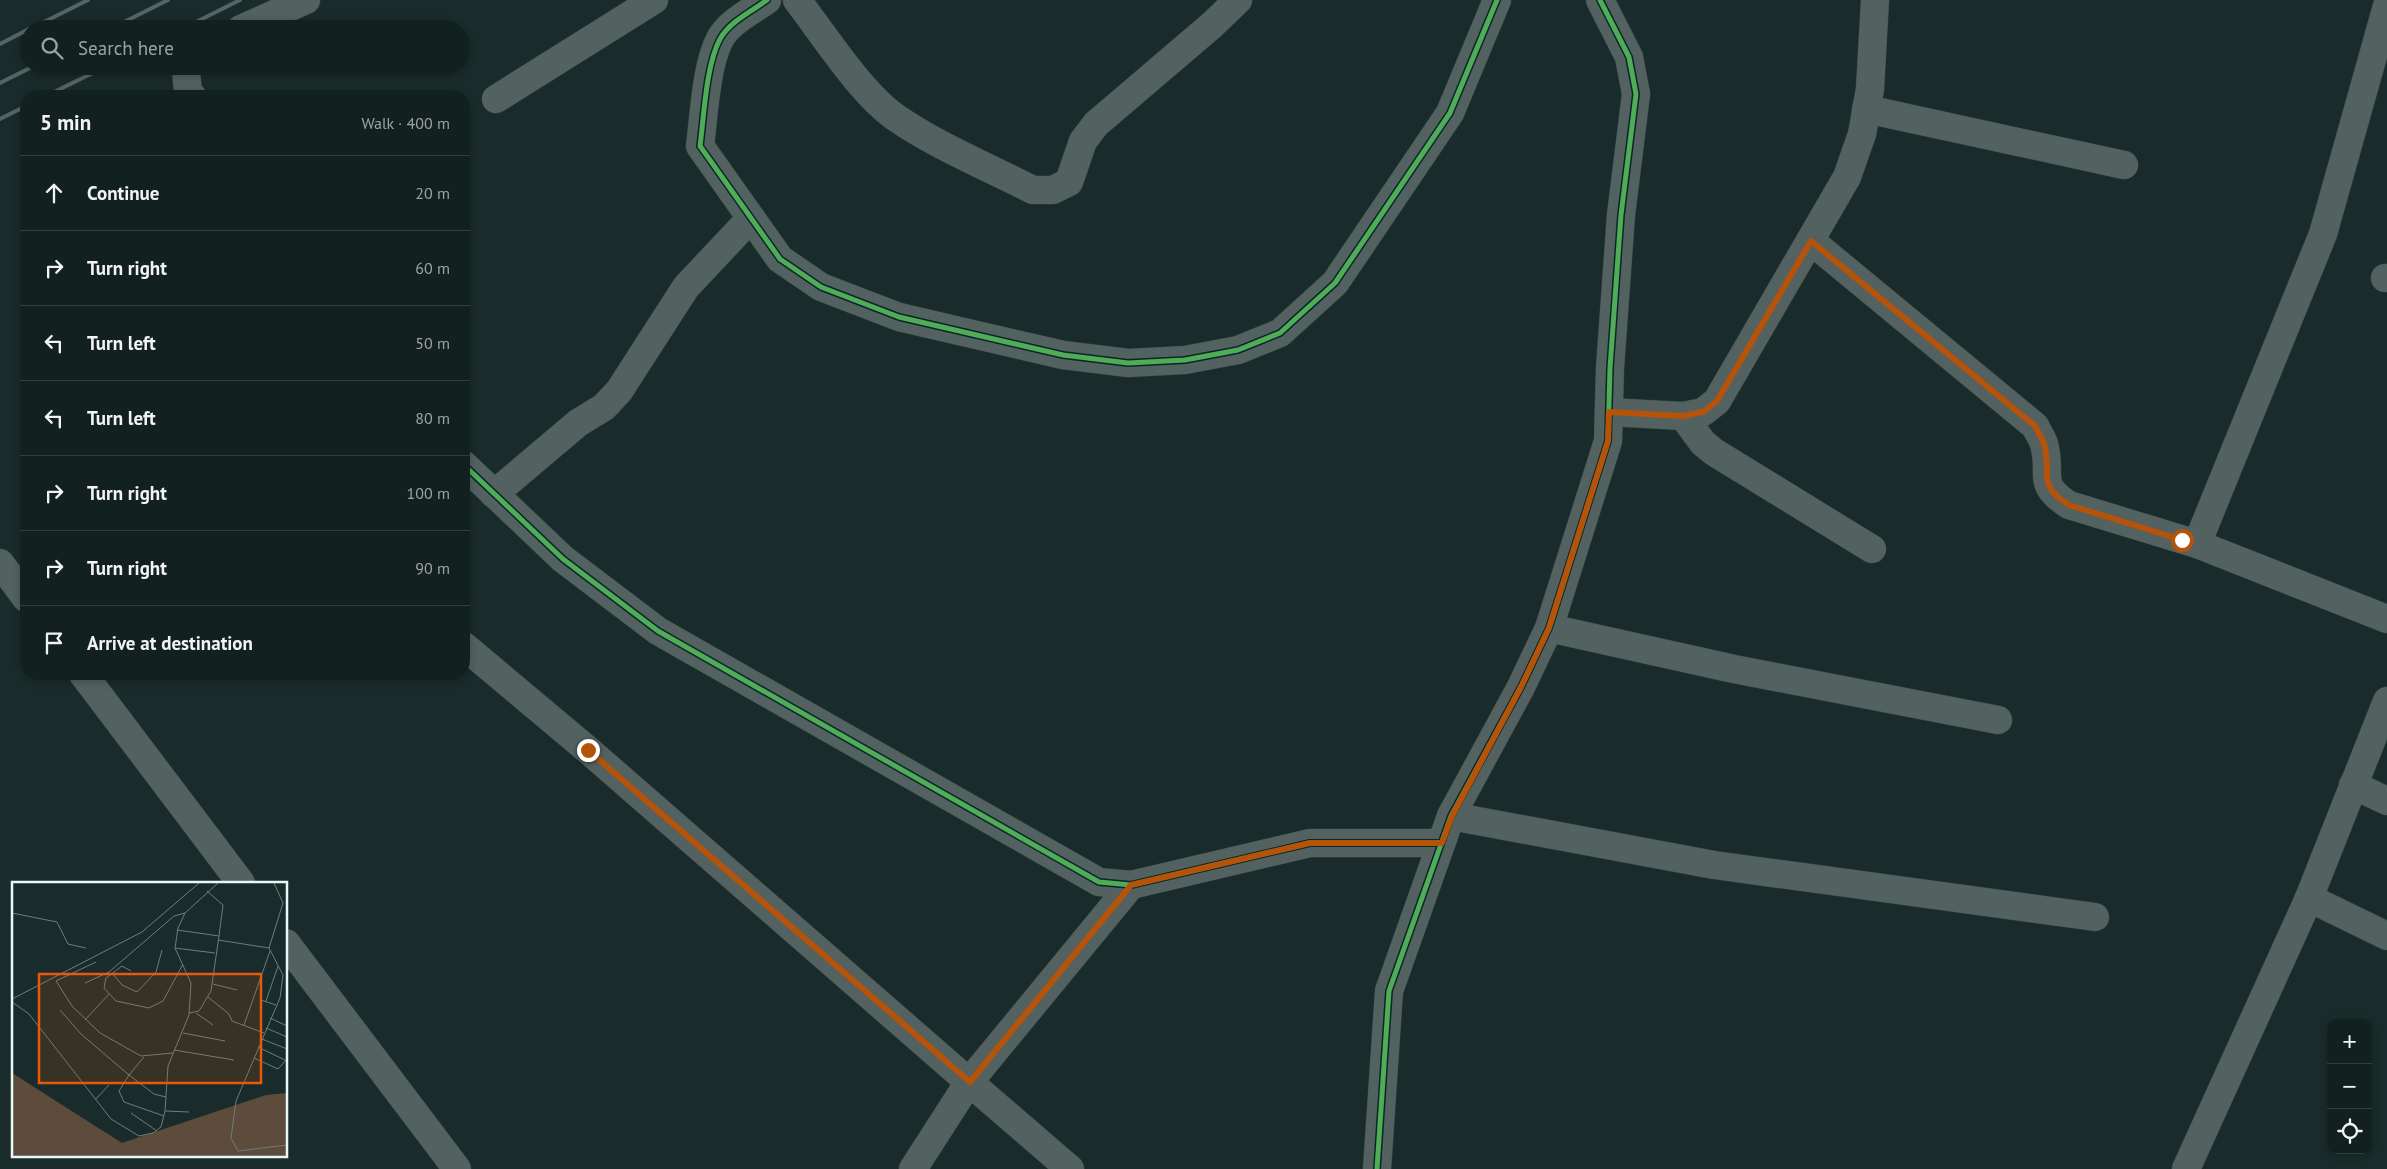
<!DOCTYPE html>
<html lang="en">
<head>
<meta charset="utf-8">
<style>
	:root { --surface:#132020; --page:#202d2d; --text:#f1f3f6; --muted:#9da3a5; --line:#323e3e }
	body { margin:0; font-family:"PT Sans",sans-serif; background:var(--page); color:var(--text) }
	.controls { position:absolute; right:15px; bottom:15px; display:grid; overflow:hidden; border-radius:10px; box-shadow:0 2px 8px #0003 }
	.controls button { width:45px; height:45px; display:grid; place-items:center; padding:0; border:0; border-bottom:1px solid var(--line); background:var(--surface); color:var(--text); font:25px sans-serif }
	.stop { position:absolute; width:15px; height:15px; margin:-11px; border:4px solid #b45309; border-radius:50%; background:#fff }
	.stop.end { background:#b45309; border-color:#fff; box-shadow:0 1px 5px #0008 }
	.list { margin:0; padding:0; list-style:none }
	h2 { display:flex; justify-content:space-between; align-items:center; height:65px; margin:0; padding:0 20px; font-size:21px }
	h2 small { font-size:16px; font-weight:400; color:var(--muted) }
	.list li { display:grid; grid-template-columns:32px 1fr auto; gap:15px; align-items:center; box-sizing:border-box; height:75px; padding:0 20px; border-top:1px solid var(--line) }
	.list b { display:block; font-size:19px; white-space:nowrap }
	.list em { font-size:16px; font-style:normal; color:var(--muted) }
	.icon { flex:none; width:28px; height:28px; fill:none; stroke:currentColor; stroke-width:2; stroke-linecap:round; stroke-linejoin:round }
	.map { position:relative; flex:none; width:2387px; height:1169px; overflow:hidden }
	.search { position:absolute; background:var(--surface); box-shadow:0 2px 8px #0003; left:20px; top:20px; width:450px; height:55px; display:flex; align-items:center; gap:12px; box-sizing:border-box; padding:0 18px; border-radius:28px; color:var(--muted); font-size:19px }
	.panel { position:absolute; background:var(--surface); box-shadow:0 2px 8px #0003; left:20px; top:90px; width:450px; height:590px; border-radius:20px }
	.map>svg:first-child { display:block }
</style>
</head>
<body>
<div class="map">
<svg width="2387" height="1169" viewBox="0 0 2387 1169">
	<rect width="100%" height="100%" fill="#192b2a"/>
	<g fill="none" stroke-linecap="round" stroke-linejoin="round">
		<defs>
			<g id="minor">
				<path d="M 767,0 C 752,11 729,22 720,39 C 706,65 704,116 700,146 L 780,259 L 821,287 L 899,317 L 1063,355 L 1128,363 L 1185,360 L 1238,350 L 1280,333 L 1335,283 L 1450,113 L 1497,0"/>
				<path d="M 797,0 C 824,35 860,92 895,117 C 935,145 988,167 1033,190 L 1053,190 L 1069,182 L 1083,141 L 1096,124 L 1212,25 L 1238,0"/>
				<polyline points="241,29 306,0"/>
				<polyline points="190,66 186,71 188,92 192,96"/>
				<polyline points="496,99 654,0"/>
				<polyline points="1866,109 2124,165"/>
				<path d="M 1811,241 L 2035,426 C 2038,432 2042,438 2044,444 C 2053,476 2035,483 2069,505 L 2197,544 L 2387,619"/>
				<polyline points="2385,278 2387,278"/>
				<polyline points="1609,412 1683,416 1703,412 1717,401 1847,177 1862,134 1870,89 1875,0"/>
				<polyline points="1683,416 1703,443 1714,452 1872,549"/>
				<polyline points="464,465 563,559 658,631 1099,882 1131,885 1310,843 1441,843"/>
				<polyline points="494,494 578,423 604,407 619,391 686,287 751,218"/>
				<polyline points="2197,544 2323,234 2387,6"/>
				<polyline points="0,563 26,598"/>
				<polyline points="1549,628 1734,669 1998,720"/>
				<polyline points="464,646 588,750 969,1082 1131,885"/>
				<polyline points="83,674 241,883"/>
				<polyline points="2353,785 2387,801"/>
				<polyline points="1451,816 1714,865 2095,917"/>
				<polyline points="2309,898 2387,936"/>
				<polyline points="286,943 457,1169"/>
				<polyline points="913,1169 969,1082 1070,1169"/>
				<polyline points="1377,1169 1389,991 1451,816 1521,687 1549,628 1608,441 1610,368 1621,215 1636,94 1629,57 1600,0"/>
				<polyline points="2186,1169 2309,898 2387,701"/>
			</g>
		</defs>
		<use href="#minor" stroke="#374543" stroke-width="29"/>
		<use href="#minor" stroke="#536160" stroke-width="28"/>
		<g stroke="#566564" stroke-width="4">
			<polyline points="30,29 88,0"/>
			<polyline points="110,29 168,0"/>
			<polyline points="182,29 240,0"/>
			<polyline points="0,44 29,29"/>
			<polyline points="0,83 34,66"/>
			<polyline points="46,96 107,66"/>
			<polyline points="0,119 26,106"/>
		</g>
		<defs>
			<g id="cycleway">
				<path d="M 767,0 C 752,11 729,22 720,39 C 706,65 704,116 700,146 L 780,259 L 821,287 L 899,317 L 1063,355 L 1128,363 L 1185,360 L 1238,350 L 1280,333 L 1335,283 L 1450,113 L 1497,0"/>
				<polyline points="464,465 563,559 658,631 1099,882 1131,885 1310,843 1441,843"/>
				<polyline points="1377,1169 1389,991 1451,816 1521,687 1549,628 1608,441 1610,368 1621,215 1636,94 1629,57 1600,0"/>
			</g>
		</defs>
		<use href="#cycleway" stroke="#062926" stroke-width="8"/>
		<use href="#cycleway" stroke="#51ab58" stroke-width="5"/>
	</g>
	<g fill="none" stroke-linecap="round" stroke-linejoin="round">
		<path stroke="#b45309" stroke-width="6" d="M 588,750 L 970,1082 L 1131,885 L 1310,843 L 1442,843 L 1452,816 L 1521,687 L 1549,628 L 1608,441 L 1609,412 L 1683,416 L 1703,412 L 1717,401 L 1811,241 L 2035,426 C 2038,432 2042,438 2044,444 C 2053,476 2035,483 2069,505 L 2182,540"/>
	</g>
	<g transform="translate(12 882)">
		<rect width="275" height="275" fill="#192b2a"/>
		<path d="M 0,191 L 110,261 L 254,213 L 275,211 L 275,274 L 0,274 Z" fill="#5d4c3c"/>
		<path fill="none" stroke="#6b7d7c" stroke-width="1" d="M 262,1 L 271,21 L 257,66 L 271,93 L 268,116 L 224,219 L 219,256 L 226,269 L 275,263M 0,31 L 45,40 L 56,62 L 74,66M 165,48 L 207,54 L 211,23 L 195,9M 206,58 L 257,66M 163,66 L 203,71M 84,80 L 44,99 L 60,124 L 88,151 L 129,174 L 161,171M 119,89 L 110,84 L 94,96 L 92,106 L 104,119 L 137,126 L 151,119 L 171,82M 100,91 L 110,103 L 125,110 L 144,90 L 150,68M 73,101 L 97,90 L 162,34 L 173,31M 201,102 L 225,108M 196,115 L 217,132 L 220,139 L 252,151M 0,117 L 130,50 L 187,1M 249,118 L 264,123M 254,119 L 266,84M 0,120 L 17,132 L 99,237 L 127,254 L 141,251 L 149,245 L 153,229 L 156,184 L 177,133 L 179,101 L 163,66 L 166,46 L 173,31 L 206,1M 48,128 L 69,152 L 117,193 L 132,175M 177,131 L 187,129 L 199,109 L 207,54M 184,131 L 201,143M 258,136 L 275,144M 73,138 L 97,112M 232,143 L 258,69M 254,146 L 275,155M 171,151 L 213,159M 250,157 L 275,167M 246,165 L 275,179M 162,168 L 222,178M 242,176 L 266,187 L 275,177M 83,218 L 97,203M 153,229 L 177,230M 119,231 L 145,249M 152,234 L 112,220 L 107,209 L 117,193 L 142,212 L 154,215"/>
		<path fill="#e8590c" fill-opacity="0.15" stroke="#e8590c" stroke-width="2.5" d="M 27,92 L 249,92 L 249,201 L 27,201 Z"/>
		<rect width="275" height="275" fill="none" stroke="#e6f9f6" stroke-width="2.5"/>
	</g>
</svg>
<div class="controls">
<button>+</button>
<button>−</button>
<button><svg class="icon" aria-label="locate" viewBox="0 0 24 24"><circle cx="12" cy="12" r="6"/><path d="M12 2v4M12 18v4M2 12h4M18 12h4"/></svg></button>
</div>
<div class="stop" style="left:2182px;top:540px"></div>
<div class="stop end" style="left:588px;top:750px"></div>
<div class="search"><svg class="icon" aria-label="search" viewBox="0 0 24 24"><circle cx="10" cy="10" r="6"/><path d="M15 15l6 6"/></svg>Search here</div>
<section class="panel">
<h2>5 min<small>Walk · 400 m</small></h2>
<ul class="list">
<li><svg class="icon" aria-label="ahead" viewBox="0 0 24 24"><path d="M12 20V5M6 11l6-6 6 6"/></svg><div><b>Continue</b></div><em>20 m</em></li>
<li><svg class="icon" aria-label="right" viewBox="0 0 24 24"><path d="M7 20v-9h11M14 6l5 5-5 5"/></svg><div><b>Turn right</b></div><em>60 m</em></li>
<li><svg class="icon" aria-label="left" viewBox="0 0 24 24"><path d="M17 20v-9H6M10 6l-5 5 5 5"/></svg><div><b>Turn left</b></div><em>50 m</em></li>
<li><svg class="icon" aria-label="left" viewBox="0 0 24 24"><path d="M17 20v-9H6M10 6l-5 5 5 5"/></svg><div><b>Turn left</b></div><em>80 m</em></li>
<li><svg class="icon" aria-label="right" viewBox="0 0 24 24"><path d="M7 20v-9h11M14 6l5 5-5 5"/></svg><div><b>Turn right</b></div><em>100 m</em></li>
<li><svg class="icon" aria-label="right" viewBox="0 0 24 24"><path d="M7 20v-9h11M14 6l5 5-5 5"/></svg><div><b>Turn right</b></div><em>90 m</em></li>
<li><svg class="icon" aria-label="arrive" viewBox="0 0 24 24"><path d="M6 21V4h12l-3 4 3 4H6"/></svg><div><b>Arrive at destination</b></div></li>
</ul>
</section>
</div>
</body>
</html>
